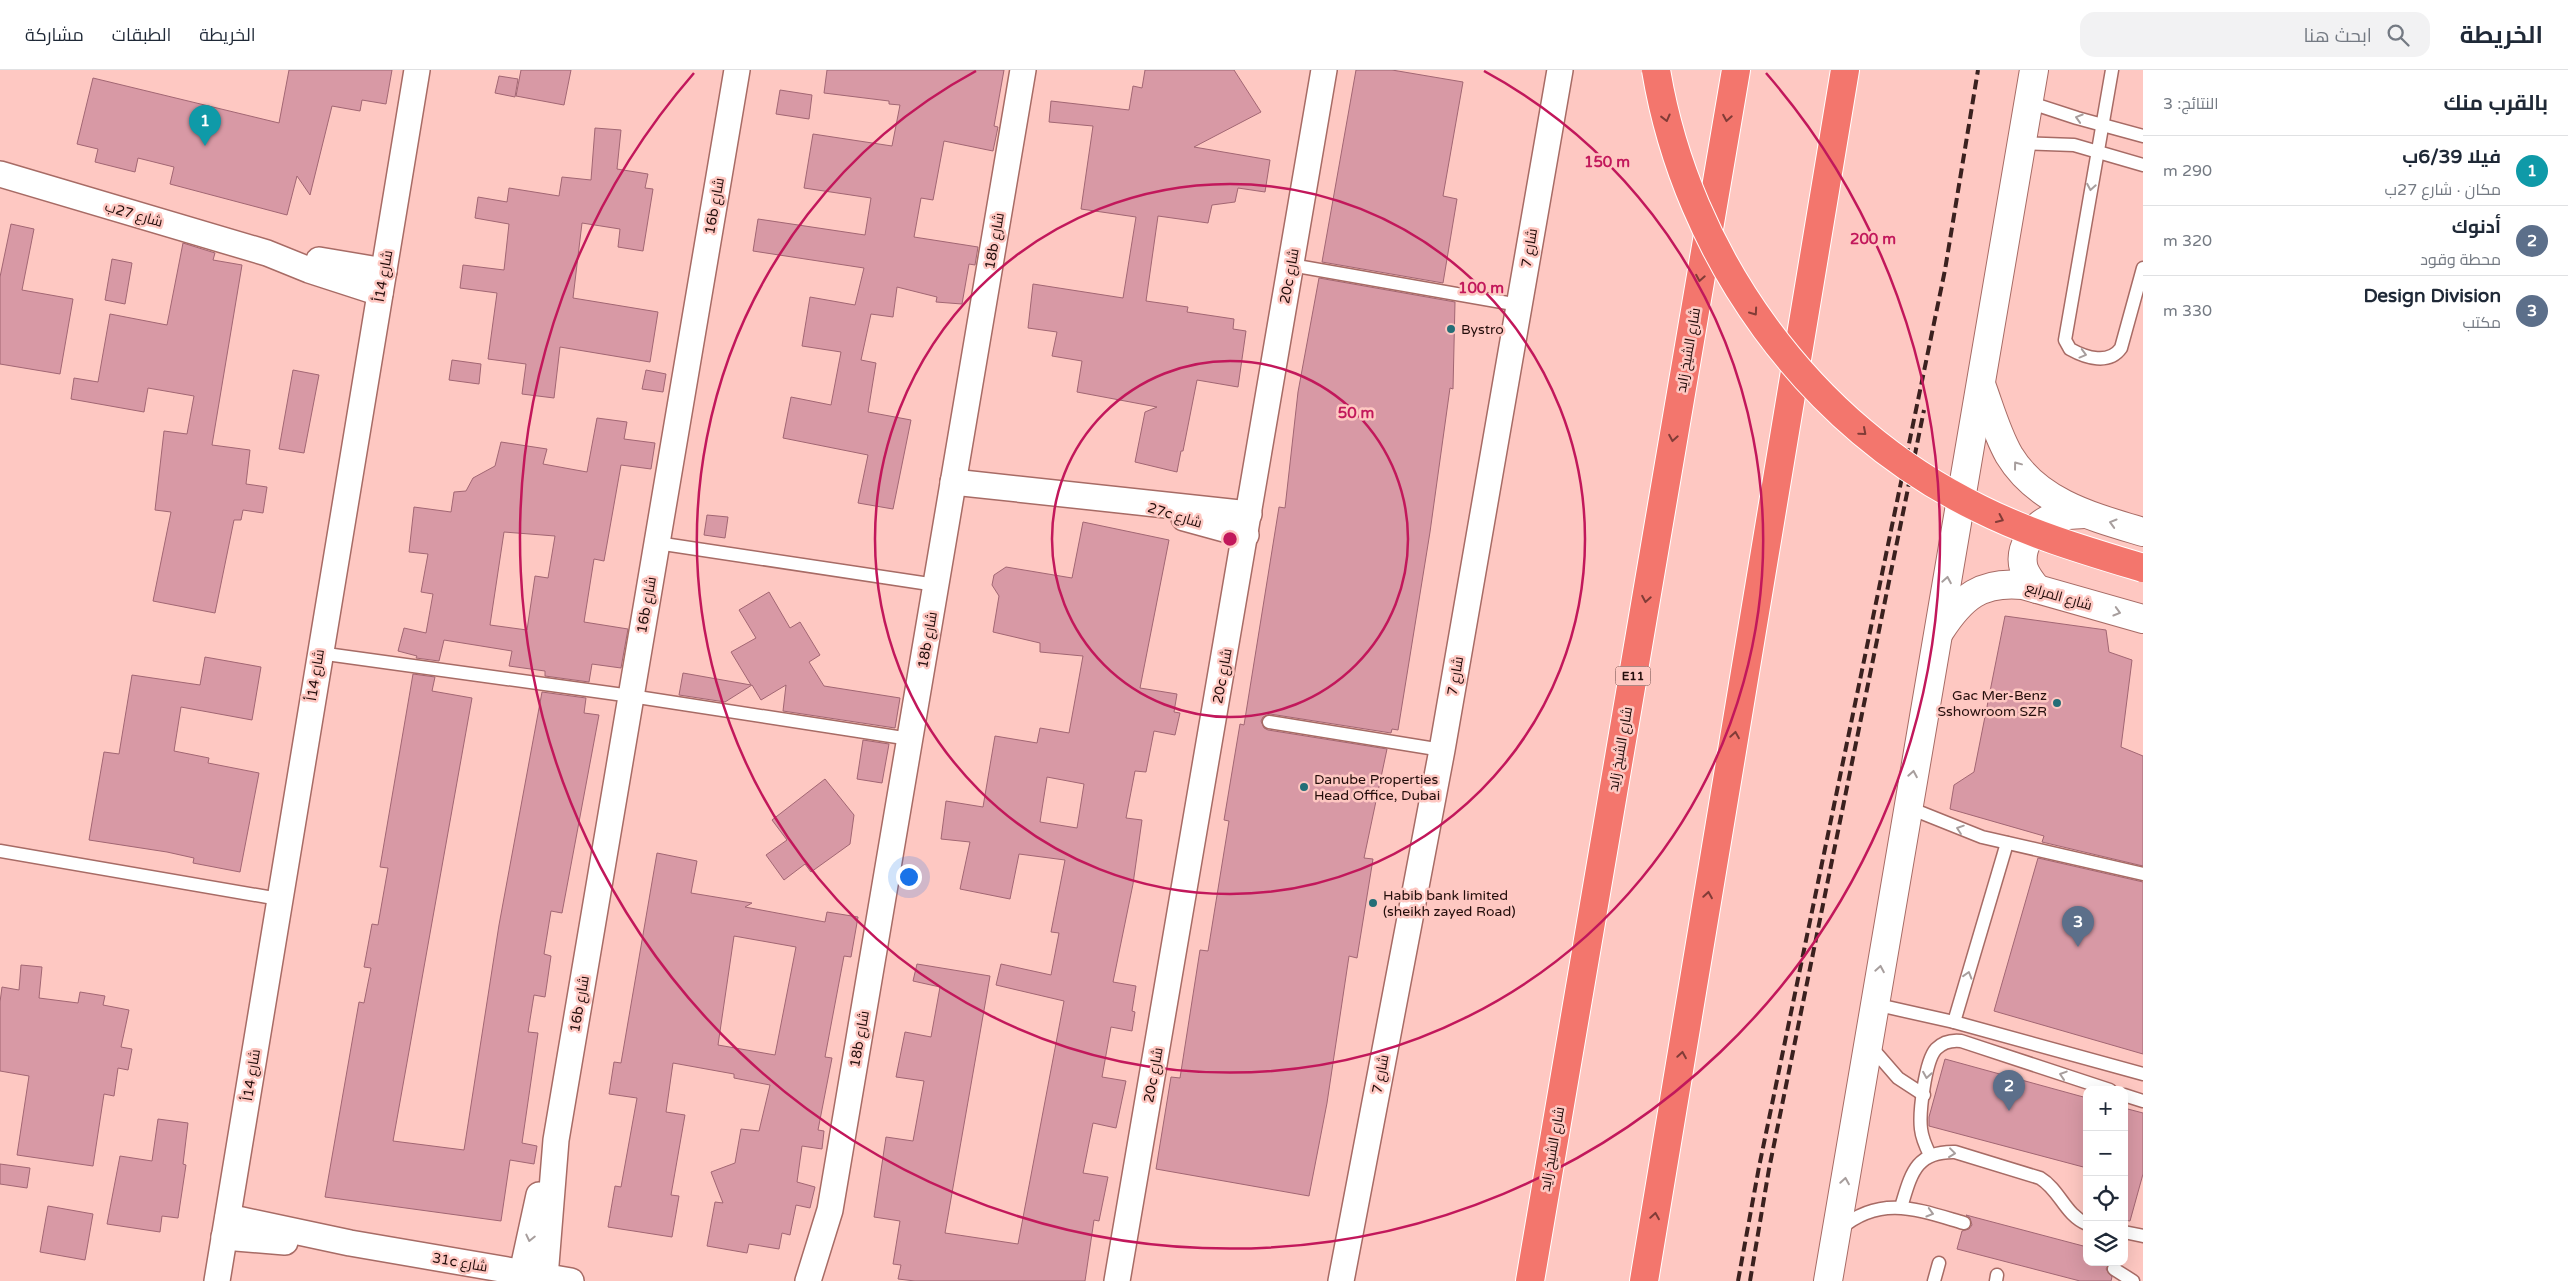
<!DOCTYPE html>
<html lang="ar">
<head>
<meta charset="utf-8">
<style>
	:root { --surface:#fff; --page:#f2f2f3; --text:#1f2937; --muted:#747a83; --line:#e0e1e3; --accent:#246e77 }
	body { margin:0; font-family:"Varela Round",Cairo,sans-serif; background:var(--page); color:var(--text); direction:rtl }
	.controls { position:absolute; right:15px; bottom:15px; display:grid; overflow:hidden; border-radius:10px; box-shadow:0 5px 20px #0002 }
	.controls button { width:45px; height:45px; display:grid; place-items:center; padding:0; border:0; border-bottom:1px solid var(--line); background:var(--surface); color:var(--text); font:25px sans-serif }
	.you { position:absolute; left:908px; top:806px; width:18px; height:18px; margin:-12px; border:4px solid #fff; border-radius:50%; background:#1a73e8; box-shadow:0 0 0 8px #1a73e833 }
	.badge { display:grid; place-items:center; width:32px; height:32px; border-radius:50%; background:var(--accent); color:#fff; font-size:16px; font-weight:700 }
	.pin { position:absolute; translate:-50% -41px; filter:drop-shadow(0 1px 2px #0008) }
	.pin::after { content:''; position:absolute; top:26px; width:18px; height:15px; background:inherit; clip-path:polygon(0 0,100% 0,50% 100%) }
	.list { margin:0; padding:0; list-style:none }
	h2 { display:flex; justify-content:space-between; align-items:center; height:65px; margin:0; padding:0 20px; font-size:21px }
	h2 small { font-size:16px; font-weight:400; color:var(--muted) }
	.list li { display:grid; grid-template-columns:32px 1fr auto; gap:15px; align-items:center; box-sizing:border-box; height:70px; padding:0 20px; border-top:1px solid var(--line) }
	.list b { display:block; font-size:19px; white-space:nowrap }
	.list p { margin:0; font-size:16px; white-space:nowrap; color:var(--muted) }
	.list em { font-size:16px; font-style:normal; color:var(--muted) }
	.icon { flex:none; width:28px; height:28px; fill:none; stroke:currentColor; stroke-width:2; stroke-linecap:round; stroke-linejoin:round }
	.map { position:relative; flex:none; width:2143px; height:1211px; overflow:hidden; direction:ltr }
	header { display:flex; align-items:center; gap:30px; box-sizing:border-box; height:70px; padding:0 25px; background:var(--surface); border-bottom:1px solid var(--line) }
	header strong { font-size:24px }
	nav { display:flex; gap:28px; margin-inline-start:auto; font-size:18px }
	.search { width:350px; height:45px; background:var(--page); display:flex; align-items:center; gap:12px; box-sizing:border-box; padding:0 18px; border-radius:15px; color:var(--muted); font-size:19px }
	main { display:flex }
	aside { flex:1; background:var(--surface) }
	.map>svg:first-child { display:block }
</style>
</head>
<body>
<header>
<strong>الخريطة</strong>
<div class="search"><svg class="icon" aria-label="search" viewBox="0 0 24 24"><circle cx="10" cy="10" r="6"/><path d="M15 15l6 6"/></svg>ابحث هنا</div>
<nav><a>الخريطة</a><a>الطبقات</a><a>مشاركة</a></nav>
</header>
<main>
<aside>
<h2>بالقرب منك<small>النتائج: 3</small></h2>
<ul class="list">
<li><span class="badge" style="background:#0f9aa8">1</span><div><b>فيلا 6/39ب</b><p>مكان · شارع 27ب</p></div><em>290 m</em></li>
<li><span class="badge" style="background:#5c6f8a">2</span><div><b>أدنوك</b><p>محطة وقود</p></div><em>320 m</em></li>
<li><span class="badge" style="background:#5c6f8a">3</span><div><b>Design Division</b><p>مكتب</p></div><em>330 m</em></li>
</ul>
</aside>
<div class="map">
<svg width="2143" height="1211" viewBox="0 0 2143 1211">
	<rect width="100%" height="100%" fill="#fec8c2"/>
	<g fill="#d899a5" stroke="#a26673" fill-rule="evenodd">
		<polygon points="289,0 392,0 386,34 362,30 360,41 332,36 310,125 297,106 287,145 170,114 174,97 138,88 135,102 95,92 98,79 77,74 93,8 279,53"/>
		<polygon points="521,0 571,0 564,35 516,26"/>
		<polygon points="827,0 1004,0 994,56 998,57 993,81 944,71 933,130 921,128 914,167 978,177 975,195 969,194 962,234 936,232 937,227 897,217 893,247 871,244 861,290 876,293 868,342 911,350 893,439 858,433 868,385 783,368 791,327 831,335 841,282 802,276 810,227 855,235 864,198 753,181 758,149 865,165 871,128 804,118 813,64 892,76 900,35 889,34 889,31 824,23"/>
		<polygon points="1145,0 1234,0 1261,42 1194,77 1270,90 1265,122 1238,118 1235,132 1212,135 1208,153 1158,146 1146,231 1188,237 1187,242 1234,249 1233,259 1246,261 1238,317 1197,310 1183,381 1181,381 1177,402 1135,392 1145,342 1157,337 1077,322 1082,291 1052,286 1057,262 1028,258 1033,214 1123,228 1136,147 1081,139 1093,56 1049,52 1051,31 1129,40 1133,16 1142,18"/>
		<polygon points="1356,0 1392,0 1463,12 1443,126 1457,129 1443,213 1322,192"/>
		<polygon points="499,6 518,9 515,27 495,23"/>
		<polygon points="780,20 812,25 809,49 776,44"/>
		<polygon points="595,58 621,60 617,99 648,104 645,118 653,119 643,181 618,177 620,159 582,153 573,228 658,242 650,292 560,277 554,328 522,324 526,294 488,289 497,223 460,218 463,195 504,200 509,154 475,148 478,127 507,132 509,118 559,126 562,107 591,110"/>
		<polygon points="11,154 34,159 22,220 73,229 60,304 0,294 0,207"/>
		<polygon points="183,173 215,183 213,190 242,195 212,375 250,380 246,414 267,417 263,443 243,440 241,450 234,450 215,543 153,531 171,442 155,440 164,361 187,364 194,326 148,318 144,342 71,329 74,308 98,312 110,244 167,255"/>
		<polygon points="112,189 132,193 125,234 105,230"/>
		<polygon points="1319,208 1455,232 1453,319 1450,318 1430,462 1398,660 1392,659 1391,663 1270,644 1263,647 1261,651 1264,658 1268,660 1387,679 1364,788 1373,789 1357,888 1349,886 1327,1033 1309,1126 1156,1099 1171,1007 1180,1008 1200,880 1208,881 1229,751 1224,750 1240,654 1244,655 1279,437 1285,438 1298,322"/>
		<polygon points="452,290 481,294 479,314 449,310"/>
		<polygon points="293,300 319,305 304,383 279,379"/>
		<polygon points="646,300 666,304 663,322 642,319"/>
		<path d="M 597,348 L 627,352 L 624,369 L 655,373 L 651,399 L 621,395 L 604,491 L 594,489 L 584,552 L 628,559 L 621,598 L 592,594 L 589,612 L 545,606 L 545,601 L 509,596 L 512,581 L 444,570 L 439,591 L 416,588 L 417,586 L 398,581 L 404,558 L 426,563 L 433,524 L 421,522 L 428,484 L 409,482 L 414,437 L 451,442 L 454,422 L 466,421 L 473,408 L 495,396 L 501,372 L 547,379 L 543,394 L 587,402 ZM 504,462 L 555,466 L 548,508 L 535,506 L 527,560 L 490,555 Z"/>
		<polygon points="707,445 728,447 725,468 704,465"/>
		<path d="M 1083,452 L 1169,470 L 1140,618 L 1177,624 L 1174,642 L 1180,643 L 1175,665 L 1154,661 L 1146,702 L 1135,701 L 1126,748 L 1142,750 L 1133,814 L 1113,912 L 1136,916 L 1132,941 L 1135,942 L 1132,961 L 1111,957 L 1102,1007 L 1126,1011 L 1116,1058 L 1093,1053 L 1083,1103 L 1108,1107 L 1099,1151 L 1094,1150 L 1085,1211 L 915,1211 L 898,1209 L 901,1195 L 893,1194 L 900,1151 L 874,1147 L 886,1067 L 913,1071 L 924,1011 L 896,1007 L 905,962 L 931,967 L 940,917 L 913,911 L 917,894 L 990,906 L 945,1163 L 1018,1174 L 1064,931 L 996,915 L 1001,894 L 1051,905 L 1059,863 L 1051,862 L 1065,790 L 1019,784 L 1010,829 L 960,819 L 970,772 L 941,769 L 946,731 L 983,737 L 995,666 L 1037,673 L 1040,658 L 1069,663 L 1083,586 L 1040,582 L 1040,573 L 993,562 L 999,526 L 992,515 L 994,505 L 1006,497 L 1072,508 ZM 1047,707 L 1084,714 L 1077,758 L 1040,752 Z"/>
		<polygon points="769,522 790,558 800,552 820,585 809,592 824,616 900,628 895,658 783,641 786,615 761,630 752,615 725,632 679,625 683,603 751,615 731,582 756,568 739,540"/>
		<polygon points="2005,546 2106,560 2109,582 2132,590 2121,677 2143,686 2143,796 2042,772 2044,766 1950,739 1954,715 1974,702"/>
		<polygon points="205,587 261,597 252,650 181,637 174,681 209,688 208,693 259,703 240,802 193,793 194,788 167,782 89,770 104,682 119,684 132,605 200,615"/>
		<polygon points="413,604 435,607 432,621 472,628 393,1071 464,1080 499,855 542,622 586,628 584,643 599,645 562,843 551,841 544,884 551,886 545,927 534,925 528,962 538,963 522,1073 537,1076 534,1094 510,1090 501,1151 325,1127 359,932 364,933 371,898 364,897 372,854 378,855 388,798 380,797"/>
		<polygon points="863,670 889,674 882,713 857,709"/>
		<polygon points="825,709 854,745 850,774 811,802 805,794 784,810 766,785 787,770 772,750"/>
		<path d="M 657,783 L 697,791 L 691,823 L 752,833 L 745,837 L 825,852 L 827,842 L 858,847 L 851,887 L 844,886 L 825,987 L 832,988 L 818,1060 L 824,1061 L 822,1079 L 802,1076 L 797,1112 L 815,1117 L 810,1138 L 796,1135 L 790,1165 L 782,1163 L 779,1179 L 749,1174 L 747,1183 L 707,1176 L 715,1132 L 723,1133 L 711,1102 L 735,1093 L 741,1059 L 759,1061 L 770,1015 L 734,1008 L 734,1004 L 673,993 L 666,1042 L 685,1045 L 671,1125 L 679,1126 L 672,1167 L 608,1157 L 615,1116 L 621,1117 L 637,1028 L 609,1024 L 614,992 L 621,993 ZM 734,866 L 796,877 L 775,985 L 718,975 Z"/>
		<polygon points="2038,788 2143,812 2143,984 1994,941"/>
		<polygon points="21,895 42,897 39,928 78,933 80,922 105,926 103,935 129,940 121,977 132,979 128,1000 118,998 114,1026 104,1024 93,1096 17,1085 29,1006 0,1001 0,932 2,917 19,920"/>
		<polygon points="1945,989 2087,1028 2087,1098 1929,1056 1929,1047"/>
		<polygon points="2124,1038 2143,1043 2143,1104 2130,1151 2124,1150"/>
		<polygon points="158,1049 188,1053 183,1094 186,1095 178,1148 162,1146 160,1162 107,1154 120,1086 152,1091"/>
		<polygon points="0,1094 30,1098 27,1118 0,1114"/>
		<polygon points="48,1136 93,1144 85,1190 40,1182"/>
		<polygon points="1966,1145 2087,1177 2087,1192 2110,1192 2106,1199 2112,1207 2111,1211 2080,1211 1957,1179 1962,1161 1969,1159 1972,1155 1970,1148"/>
	</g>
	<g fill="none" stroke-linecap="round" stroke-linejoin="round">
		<defs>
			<g id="lane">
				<path d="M 2112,0 L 2065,270 L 2070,279 C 2086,288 2109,295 2121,278 L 2143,198"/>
				<polyline points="2028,32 2077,48 2143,66"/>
				<polyline points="2022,73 2074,75 2143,95"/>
				<polyline points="1291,195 1519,235"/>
				<polyline points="657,473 936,515"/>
				<polyline points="319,583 631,626 910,669"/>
				<polyline points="1269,652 1442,680"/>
				<polyline points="1907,737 1982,767 2143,804"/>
				<polyline points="0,781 279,829"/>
				<polyline points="1874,934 1954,952 2143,1004"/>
				<polyline points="1954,952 2007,773"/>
				<polyline points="1871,977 1898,1008 1924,1025"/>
				<polyline points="2124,1025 2143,1031"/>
				<path d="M 1930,1085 C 1926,1077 1922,1068 1921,1059 C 1919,1043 1925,991 1936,979 C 1943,972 1952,970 1961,971 L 2110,1020"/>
				<path d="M 1901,1137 C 1911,1105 1915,1081 1955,1082 L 2040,1108 C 2060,1120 2065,1145 2087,1154"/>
				<path d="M 1840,1159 C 1881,1124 1919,1140 1964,1153"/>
				<polyline points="2124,1162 2143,1166"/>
				<polyline points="2114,1199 2133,1211"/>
				<polyline points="1934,1211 1939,1193"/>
				<polyline points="1996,1211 1997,1205"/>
			</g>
			<g id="street">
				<polyline points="0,104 267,183 309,200 380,223"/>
				<polyline points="319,190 384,201"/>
				<polyline points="953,412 1249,444"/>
				<polyline points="1184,448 1246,465"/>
				<polyline points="228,1147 350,1173 571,1211"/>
				<polyline points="224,1167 285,1172"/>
				<polyline points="522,1203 539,1125"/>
				<polyline points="545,1207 556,1070 737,0"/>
				<polyline points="217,1211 417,0"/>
				<polyline points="808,1211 830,1140 1023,0"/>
				<polyline points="1117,1211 1324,0"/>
				<polyline points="1341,1211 1442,680 1560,0"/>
			</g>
			<g id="secondary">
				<path d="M 1982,317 C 1990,339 1997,364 2009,385 C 2038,433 2093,447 2143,462"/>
				<path d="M 2037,519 C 2032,513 2027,507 2024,499 C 2018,479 2033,455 2052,448 C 2062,445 2073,445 2083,444"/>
				<path d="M 1940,561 C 1962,527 1981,511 2023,515 L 2143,549"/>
				<polyline points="1828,1211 2034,0"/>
			</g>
			<g id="highway">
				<polyline points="1530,1211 1736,0"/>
				<polyline points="1644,1211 1845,0"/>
			</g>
		</defs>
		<use href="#lane" stroke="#a76b65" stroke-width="15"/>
		<use href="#street" stroke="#a76b65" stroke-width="28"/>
		<use href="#secondary" stroke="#a76b65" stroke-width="30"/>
		<use href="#highway" stroke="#fff" stroke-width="30"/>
		<use href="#lane" stroke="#fff" stroke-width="12"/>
		<use href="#street" stroke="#fff" stroke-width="25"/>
		<use href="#secondary" stroke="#fff" stroke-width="28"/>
		<use href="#highway" stroke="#f3766d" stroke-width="28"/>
		<g stroke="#3b211f" stroke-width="4" stroke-dasharray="10 5" stroke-linecap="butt">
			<polyline points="1738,1211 1759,1097 1945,200 1978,0"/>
			<polyline points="1750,1211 1769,1099 1924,340"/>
		</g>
		<defs>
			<path id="highway-bridge" d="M 1656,0 C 1687,186 1809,356 1980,439 C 2032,465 2087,481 2143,498"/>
		</defs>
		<use href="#highway-bridge" stroke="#fff" stroke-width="30" stroke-linecap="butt"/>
		<use href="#highway-bridge" stroke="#f3766d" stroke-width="28"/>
	</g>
	<defs><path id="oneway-chevron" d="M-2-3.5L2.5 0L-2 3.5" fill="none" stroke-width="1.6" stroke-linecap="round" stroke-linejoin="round" transform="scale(1.25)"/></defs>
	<g stroke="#813c37">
		<use href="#oneway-chevron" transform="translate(1666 48) rotate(76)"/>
		<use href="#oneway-chevron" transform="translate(1727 48) rotate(100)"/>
		<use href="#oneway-chevron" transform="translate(1700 208) rotate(100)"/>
		<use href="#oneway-chevron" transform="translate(1754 242) rotate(55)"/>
		<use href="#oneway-chevron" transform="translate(1863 362) rotate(41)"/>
		<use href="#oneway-chevron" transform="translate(1673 368) rotate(100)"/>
		<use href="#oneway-chevron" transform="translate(2000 449) rotate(25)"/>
		<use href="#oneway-chevron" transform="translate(1646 529) rotate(100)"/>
		<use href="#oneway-chevron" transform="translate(1735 665) rotate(-81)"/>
		<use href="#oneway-chevron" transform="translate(1708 825) rotate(-81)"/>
		<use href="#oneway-chevron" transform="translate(1682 985) rotate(-81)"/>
		<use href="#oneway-chevron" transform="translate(1655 1146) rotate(-81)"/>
	</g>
	<g stroke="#a79e9d">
		<use href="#oneway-chevron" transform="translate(2079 48) rotate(-163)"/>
		<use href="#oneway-chevron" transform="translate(2091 117) rotate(100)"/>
		<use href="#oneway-chevron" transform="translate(2083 284) rotate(15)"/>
		<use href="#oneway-chevron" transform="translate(2017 395) rotate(-127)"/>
		<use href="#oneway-chevron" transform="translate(2113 453) rotate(-164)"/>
		<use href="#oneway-chevron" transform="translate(1947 510) rotate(-80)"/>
		<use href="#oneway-chevron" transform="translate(2117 542) rotate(16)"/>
		<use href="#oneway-chevron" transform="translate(1913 704) rotate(-80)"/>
		<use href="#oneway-chevron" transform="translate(1960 759) rotate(-161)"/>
		<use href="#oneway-chevron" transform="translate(1880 899) rotate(-80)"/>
		<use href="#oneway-chevron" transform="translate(1968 905) rotate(-73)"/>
		<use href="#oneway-chevron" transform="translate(1927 1005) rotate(99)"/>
		<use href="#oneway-chevron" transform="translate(2063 1005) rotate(-162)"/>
		<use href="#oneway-chevron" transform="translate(1952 1083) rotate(7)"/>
		<use href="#oneway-chevron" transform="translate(1845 1111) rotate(-81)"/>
		<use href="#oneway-chevron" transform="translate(1930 1143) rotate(16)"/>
		<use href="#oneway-chevron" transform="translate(530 1168) rotate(103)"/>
	</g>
	<g fill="none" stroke="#c2185b" stroke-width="2.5">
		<circle cx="1230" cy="469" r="178"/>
		<circle cx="1230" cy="469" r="355"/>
		<path d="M1484 1A533 533 0 1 1 976 1"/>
		<path d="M1766 3A710 710 0 1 1 694 3"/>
	</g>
	<g fill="#246e77" stroke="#fec8c2" stroke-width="2">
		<circle cx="1451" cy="259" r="5"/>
		<circle cx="2057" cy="633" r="5"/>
		<circle cx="1304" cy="717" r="5"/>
		<circle cx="1373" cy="833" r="5"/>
	</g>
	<g text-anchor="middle" stroke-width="5" stroke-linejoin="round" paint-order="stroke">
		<rect fill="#fec8c2" stroke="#654542" stroke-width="1" x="1615.5" y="596.5" width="35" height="19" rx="4"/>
		<g font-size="12" font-weight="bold" fill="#230d0b">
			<text x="1633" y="610">E11</text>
		</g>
		<g font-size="14" fill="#230d0b" stroke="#fec8c2">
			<text transform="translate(714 136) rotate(-80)" y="5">16b شارع</text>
			<text transform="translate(134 144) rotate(16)" y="5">شارع 27ب</text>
			<text transform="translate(994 171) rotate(-80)" y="5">18b شارع</text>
			<text transform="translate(1529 178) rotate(-80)" y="5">شارع 7</text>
			<text transform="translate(383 206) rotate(-80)" y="5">شارع 14أ</text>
			<text transform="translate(1289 206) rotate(-80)" y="5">20c شارع</text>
			<text transform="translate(1688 280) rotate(-80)" y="5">شارع الشيخ زايد</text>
			<text transform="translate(1175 445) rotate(17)" y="5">27c شارع</text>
			<text transform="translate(2059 526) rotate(16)" y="5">شارع المرابع</text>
			<text transform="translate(646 535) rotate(-80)" y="5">16b شارع</text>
			<text transform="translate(927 570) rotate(-80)" y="5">18b شارع</text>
			<text transform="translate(315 605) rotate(-81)" y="5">شارع 14أ</text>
			<text transform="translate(1222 606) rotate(-80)" y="5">20c شارع</text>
			<text transform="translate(1455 606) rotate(-80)" y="5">شارع 7</text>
			<text transform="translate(1620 679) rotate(-80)" y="5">شارع الشيخ زايد</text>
			<text transform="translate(579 934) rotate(-80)" y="5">16b شارع</text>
			<text transform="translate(859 969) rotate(-80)" y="5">18b شارع</text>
			<text transform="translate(1380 1004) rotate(-79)" y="5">شارع 7</text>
			<text transform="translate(251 1005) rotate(-81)" y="5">شارع 14أ</text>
			<text transform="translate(1153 1005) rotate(-80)" y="5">20c شارع</text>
			<text transform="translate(1552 1079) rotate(-80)" y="5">شارع الشيخ زايد</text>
			<text transform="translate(460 1192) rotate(10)" y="5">31c شارع</text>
		</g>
		<g font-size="14" fill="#230d0b" stroke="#fec8c2" text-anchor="start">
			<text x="1461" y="264">Bystro</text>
			<text x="2047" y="630" text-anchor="end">Gac Mer-Benz<tspan x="2047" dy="16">Sshowroom SZR</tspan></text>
			<text x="1314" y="714">Danube Properties<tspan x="1314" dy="16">Head Office, Dubai</tspan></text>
			<text x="1383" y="830">Habib bank limited<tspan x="1383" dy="16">(sheikh zayed Road)</tspan></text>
		</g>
	</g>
	<circle cx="1230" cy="469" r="8" fill="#c2185b" stroke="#fec8c2" stroke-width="2.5"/>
	<g font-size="15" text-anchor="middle" font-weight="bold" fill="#c2185b" stroke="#fec8c2" stroke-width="5" stroke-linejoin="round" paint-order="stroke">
		<text x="1607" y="97">150 m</text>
		<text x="1873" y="174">200 m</text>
		<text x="1481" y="223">100 m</text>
		<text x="1356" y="348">50 m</text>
	</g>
</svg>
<div class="controls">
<button>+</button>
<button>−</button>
<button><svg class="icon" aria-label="locate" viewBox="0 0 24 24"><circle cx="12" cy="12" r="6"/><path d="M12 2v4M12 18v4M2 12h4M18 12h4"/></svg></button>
<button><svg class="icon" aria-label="layers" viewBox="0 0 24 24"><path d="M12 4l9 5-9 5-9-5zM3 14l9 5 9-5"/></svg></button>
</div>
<div class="you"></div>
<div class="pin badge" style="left:205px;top:76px;background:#0f9aa8">1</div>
<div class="pin badge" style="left:2009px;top:1041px;background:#5c6f8a">2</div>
<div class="pin badge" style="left:2078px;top:877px;background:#5c6f8a">3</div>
</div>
</main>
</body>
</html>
